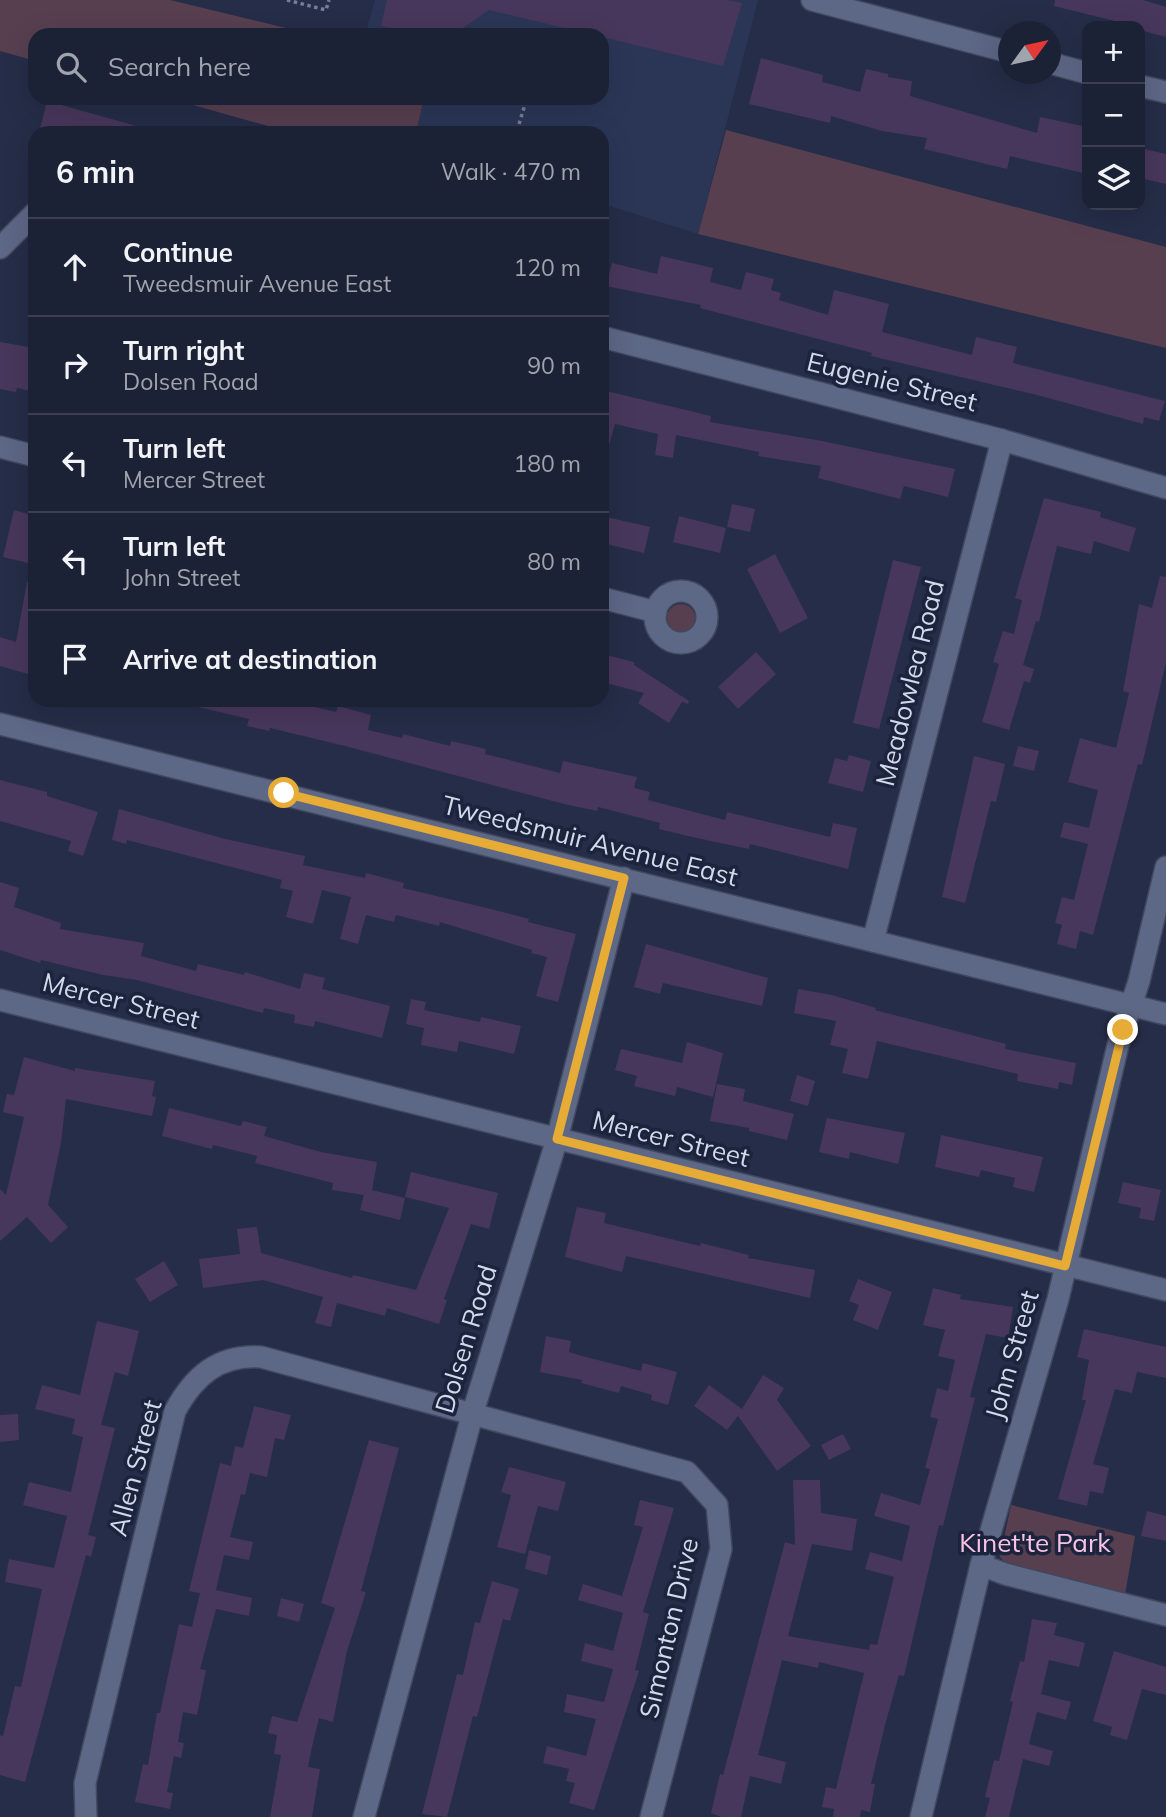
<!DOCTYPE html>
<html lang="en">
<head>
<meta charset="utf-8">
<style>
	:root { --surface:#1c2236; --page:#252a3e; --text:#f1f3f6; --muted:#a0a4ad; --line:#3a3f51 }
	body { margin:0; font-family:Mulish,sans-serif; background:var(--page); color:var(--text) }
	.controls { position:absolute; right:21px; top:21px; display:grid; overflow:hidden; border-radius:14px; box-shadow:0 7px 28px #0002 }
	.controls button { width:63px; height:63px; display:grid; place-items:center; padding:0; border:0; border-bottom:2px solid var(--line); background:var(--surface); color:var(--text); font:35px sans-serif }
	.compass { position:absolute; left:998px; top:21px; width:63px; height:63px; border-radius:50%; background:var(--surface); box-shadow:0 7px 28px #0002; rotate:57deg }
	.stop { position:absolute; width:21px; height:21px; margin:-16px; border:5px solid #e6ac36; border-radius:50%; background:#fff }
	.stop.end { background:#e6ac36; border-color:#fff; box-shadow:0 2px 7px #0008 }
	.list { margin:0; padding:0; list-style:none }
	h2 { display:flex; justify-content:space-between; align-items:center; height:91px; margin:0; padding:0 28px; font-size:30px }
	h2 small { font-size:23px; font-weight:400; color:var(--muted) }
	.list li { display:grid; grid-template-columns:46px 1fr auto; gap:21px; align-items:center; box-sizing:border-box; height:98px; padding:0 28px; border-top:2px solid var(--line) }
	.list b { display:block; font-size:26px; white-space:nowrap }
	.list p { margin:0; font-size:23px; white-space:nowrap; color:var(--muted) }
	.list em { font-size:23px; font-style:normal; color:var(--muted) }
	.icon { flex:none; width:38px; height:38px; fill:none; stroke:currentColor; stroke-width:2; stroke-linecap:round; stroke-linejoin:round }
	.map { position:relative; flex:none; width:1166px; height:1817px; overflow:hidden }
	.search { position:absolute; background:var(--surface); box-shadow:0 7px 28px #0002; left:28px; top:28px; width:581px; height:77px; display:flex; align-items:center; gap:18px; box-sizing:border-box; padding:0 24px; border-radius:21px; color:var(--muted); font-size:26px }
	.panel { position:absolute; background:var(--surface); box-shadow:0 7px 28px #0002; left:28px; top:126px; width:581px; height:581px; border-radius:21px }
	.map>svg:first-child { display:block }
</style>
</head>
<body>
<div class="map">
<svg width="1166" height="1817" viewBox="0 0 1166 1817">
	<rect width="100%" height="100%" fill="#252d48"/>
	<polygon fill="#2b3657" points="375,0 758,0 698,234 607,205 602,228 602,133 416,133 424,98 602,98 602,35 365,35"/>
	<g fill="#573f50">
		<polygon points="0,0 170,0 315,35 35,35 35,61 0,51"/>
		<polygon points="168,98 424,98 416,133 293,133"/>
		<polygon points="726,130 1166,247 1166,348 698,234"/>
		<circle cx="681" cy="618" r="14"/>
		<polygon points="1011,1505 1135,1536 1125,1595 1011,1569 1000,1557"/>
	</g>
	<g fill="#48375c">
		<polygon points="387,0 727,0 742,3 723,66 489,10 453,35 419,35 381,26"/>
		<polygon points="1055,0 1143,0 1166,7 1166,37 1140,30 1140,26 1113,26 1115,21 1054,6"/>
		<polygon points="761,58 823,75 822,82 860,92 866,69 888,74 888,77 912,81 910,96 1037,133 1040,117 1087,127 1087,174 1010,156 1007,169 924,149 927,138 882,131 831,116 830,123 749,104"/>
		<polygon points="47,101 147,129 146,133 55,133 40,129"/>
		<polygon points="1140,148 1166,154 1166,184 1140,178"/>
		<polygon points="661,256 713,268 710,282 741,290 746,272 774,279 771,290 781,293 779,300 828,315 834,290 889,304 882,332 972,355 976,337 1017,347 1013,363 1165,401 1159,421 1144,417 1143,424 1041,396 871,356 872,353 700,308 701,305 606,286 612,263 657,274"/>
		<polygon points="0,342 35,348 35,392 17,388 16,392 0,389"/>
		<polygon points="602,390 711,416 710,422 822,441 955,469 948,497 904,486 900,499 818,478 821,466 758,456 759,452 676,435 673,458 655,455 658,434 615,424 607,452 602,452"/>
		<polygon points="1044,498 1101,512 1100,517 1136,528 1129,552 1094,541 1091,554 1057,546 1039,622 1036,621 1023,665 1034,669 1030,683 1024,681 1009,730 982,722 999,664 993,662 1003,631 1014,634 1022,600 1015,598"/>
		<polygon points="732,504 755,509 750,532 727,527"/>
		<polygon points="14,510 35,516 35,533 28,563 3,557"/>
		<polygon points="602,516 650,527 644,553 602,543"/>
		<polygon points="679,516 726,528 720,553 673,542"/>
		<polygon points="775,554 808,618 780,633 747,569"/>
		<polygon points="893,560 921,567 879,729 853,723"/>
		<polygon points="1160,576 1166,577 1166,662 1142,765 1138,764 1093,935 1080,931 1076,949 1057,944 1062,925 1055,923 1062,897 1074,900 1088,844 1060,837 1064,822 1089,828 1098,790 1068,782 1080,738 1116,748 1129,693 1123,691 1139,604 1152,608"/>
		<polygon points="27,582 35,583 35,676 0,666 0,637 16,642"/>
		<polygon points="756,652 776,674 738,709 718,687"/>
		<polygon points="602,654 634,662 634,665 689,701 688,704 682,702 669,723 638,703 644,693 602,682"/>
		<polygon points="194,700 285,700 336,712 338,706 371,715 368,730 402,738 403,734 450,746 451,741 486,749 485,754 560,773 563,761 637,777 634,788 650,792 648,800 725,820 727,812 830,837 833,823 857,828 848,869 750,844 749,849 692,837 659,829 660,823 598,807 597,811 564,804 345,746 270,728 269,731 247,726 249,719 194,706"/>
		<polygon points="1018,746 1039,751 1034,771 1013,766"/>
		<polygon points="849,755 871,761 863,792 828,783 835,758 847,761"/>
		<polygon points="974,756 1005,764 996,802 991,801 965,903 942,897"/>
		<polygon points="0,780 47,792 47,796 98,812 83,856 68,851 71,841 0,821"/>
		<polygon points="119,809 225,839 305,856 303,865 365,878 366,873 404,883 403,888 495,910 529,919 528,922 576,934 558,1002 536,996 547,957 531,953 532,950 440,922 439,926 396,915 394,922 366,915 358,944 340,939 351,897 322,890 313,924 286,917 293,891 280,888 282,880 127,840 126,844 112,840"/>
		<polygon points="0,882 19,888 14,907 61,923 60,929 144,943 141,956 196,971 198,964 244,975 245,972 300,989 304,973 325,978 322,989 390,1006 382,1038 315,1021 314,1027 294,1023 295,1015 264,1008 263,1013 137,980 103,975 41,960 40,963 0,950"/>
		<polygon points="646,944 768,978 762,1006 663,983 660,994 634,987"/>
		<polygon points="798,989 832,995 876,1008 875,1010 1006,1044 1005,1049 1076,1063 1072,1085 1059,1082 1058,1089 1017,1081 1018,1074 877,1041 868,1079 842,1073 848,1049 830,1045 836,1021 794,1013"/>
		<polygon points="411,999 426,1002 424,1010 480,1022 481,1017 521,1026 514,1054 459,1041 457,1052 421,1045 424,1028 406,1024"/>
		<polygon points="687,1042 723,1053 713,1097 677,1087 675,1096 634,1086 637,1076 615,1070 621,1049 682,1063"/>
		<polygon points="24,1057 75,1071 75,1068 155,1081 152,1096 156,1097 152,1116 66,1099 61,1143 48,1205 68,1227 51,1243 27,1217 0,1241 0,1189 6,1195 24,1117 3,1112 7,1094 14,1095"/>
		<polygon points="797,1075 815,1081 808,1106 790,1101"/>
		<polygon points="717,1084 745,1089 743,1101 794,1114 787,1140 749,1131 749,1128 710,1121"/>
		<polygon points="169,1108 241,1126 243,1121 267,1127 264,1136 321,1152 377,1162 372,1190 405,1198 400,1220 360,1210 364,1195 332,1190 333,1183 255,1163 257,1156 213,1145 212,1149 162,1136"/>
		<polygon points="827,1118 905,1133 898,1164 850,1152 849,1159 819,1152"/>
		<polygon points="941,1135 1043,1157 1034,1192 1013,1187 1015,1178 981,1170 979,1177 935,1167"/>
		<polygon points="411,1172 498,1193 489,1229 471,1224 444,1299 447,1300 439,1324 387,1308 385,1316 337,1303 331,1327 315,1323 323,1297 263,1280 203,1288 199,1259 240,1254 237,1229 257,1227 261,1253 352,1278 353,1275 416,1290 449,1208 405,1197"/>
		<polygon points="1123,1182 1161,1190 1154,1221 1139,1218 1141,1208 1118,1203"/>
		<polygon points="577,1207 606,1213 604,1223 700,1246 701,1243 749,1255 748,1258 815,1270 810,1298 626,1256 622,1272 565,1257"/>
		<polygon points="164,1261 178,1285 150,1302 135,1279"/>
		<polygon points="858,1279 892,1292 878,1330 853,1320 859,1305 849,1301"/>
		<polygon points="933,1288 961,1295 960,1299 1013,1307 1008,1338 986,1334 970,1397 975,1398 943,1526 939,1525 904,1676 899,1675 885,1725 871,1784 875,1784 870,1812 861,1810 860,1817 833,1817 834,1809 822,1807 826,1787 836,1789 864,1673 819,1662 818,1668 782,1660 758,1755 786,1762 781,1784 750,1776 741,1817 721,1817 711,1813 720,1774 723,1775 785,1542 795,1545 793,1480 820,1480 821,1513 857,1519 852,1551 812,1544 788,1636 869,1650 870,1644 877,1645 894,1577 865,1569 870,1552 902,1561 910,1526 874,1516 881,1493 920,1505 930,1469 925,1468 938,1419 930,1417 937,1388 948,1391 955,1360 938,1356 945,1330 923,1325"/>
		<polygon points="97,1321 139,1331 128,1376 115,1372 101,1425 115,1428 88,1535 96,1537 91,1557 86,1555 81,1574 25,1782 0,1775 0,1735 3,1736 15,1686 21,1687 42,1589 5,1582 9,1559 54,1568 67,1516 23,1505 29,1482 71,1492 83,1437 72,1434 75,1419 35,1409 42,1385 80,1395"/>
		<polygon points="1084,1329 1166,1347 1166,1378 1137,1372 1132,1393 1115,1389 1093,1464 1109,1468 1103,1494 1090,1491 1087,1506 1058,1499 1086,1400 1082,1400 1089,1360 1077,1357"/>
		<polygon points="546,1336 571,1341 569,1352 582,1356 641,1371 643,1363 677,1372 668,1405 651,1400 652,1395 621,1386 619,1393 581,1383 582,1380 540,1372"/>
		<polygon points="763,1375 784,1388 777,1400 811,1446 777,1471 738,1416 727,1430 694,1406 709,1385 742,1409"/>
		<polygon points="254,1406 291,1415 284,1440 275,1438 267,1477 250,1473 245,1495 241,1494 230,1537 253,1542 249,1560 224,1555 216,1590 252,1598 249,1616 216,1609 200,1669 206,1670 197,1715 183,1712 178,1742 184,1743 181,1758 174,1756 167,1792 173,1793 170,1809 135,1802 143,1764 148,1765 157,1713 160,1713 179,1624 192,1627 200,1593 189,1591 220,1463 231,1466 235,1446 243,1448"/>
		<polygon points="18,1414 19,1440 0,1442 0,1415"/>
		<polygon points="843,1434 851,1449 829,1460 821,1445"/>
		<polygon points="369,1440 399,1448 361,1591 366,1592 347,1651 333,1722 319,1718 312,1747 308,1767 320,1769 312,1817 270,1817 281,1755 274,1754 277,1735 268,1733 272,1716 297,1722 335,1608 321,1603"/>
		<polygon points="509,1467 566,1482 558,1511 538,1506 525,1554 497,1547 511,1495 501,1492"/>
		<polygon points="640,1500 674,1508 643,1612 649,1614 635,1670 639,1671 594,1810 569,1803 575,1783 566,1781 569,1769 543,1763 547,1746 586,1756 596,1719 564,1712 567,1694 604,1702 613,1669 581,1661 585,1643 613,1651 623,1613 578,1600 583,1584 622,1596 643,1527 634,1525"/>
		<polygon points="1147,1511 1166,1516 1166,1541 1141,1536"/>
		<polygon points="529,1550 551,1556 547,1575 525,1569"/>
		<polygon points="492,1581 519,1589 510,1621 503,1619 477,1717 473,1716 447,1817 422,1814 457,1674 463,1675 475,1622 480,1623"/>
		<polygon points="281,1598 304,1604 299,1622 277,1616"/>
		<polygon points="1032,1619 1057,1623 1054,1635 1085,1643 1079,1667 1049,1660 1041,1694 1071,1702 1066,1720 1037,1712 1029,1744 1053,1751 1049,1766 1023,1759 1009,1817 985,1817 990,1798 985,1797 994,1760 999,1761 1013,1702 1010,1701 1020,1661 1024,1662"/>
		<polygon points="1114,1651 1166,1667 1166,1695 1142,1689 1127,1740 1110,1735 1112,1727 1093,1721"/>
	</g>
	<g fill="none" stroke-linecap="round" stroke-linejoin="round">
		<defs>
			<g id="minor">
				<polyline points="812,0 1009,52"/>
				<polyline points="1050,63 1087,73"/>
				<polyline points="1140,86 1166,92"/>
				<polyline points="0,248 35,213"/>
				<polyline points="602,337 1002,440 1166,488"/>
				<polyline points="0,447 35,456"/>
				<circle cx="681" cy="617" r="26"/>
				<polyline points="602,598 656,612"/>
				<polyline points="0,724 1166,1014"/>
				<polyline points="873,941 1002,440"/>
				<polyline points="0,1000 1166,1290"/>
				<polyline points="981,1565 1005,1574 1166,1615"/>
				<path d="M 86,1817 L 85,1783 L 175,1411 C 194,1376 219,1354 261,1357 L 687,1472 L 717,1505 L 721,1549 L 651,1817"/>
				<polyline points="364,1817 473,1412 557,1139 624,878"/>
				<polyline points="921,1817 981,1565 1058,1299 1118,1045 1139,981 1166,867"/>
			</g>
		</defs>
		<use href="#minor" stroke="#41485e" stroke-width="24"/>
		<g stroke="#767e94" stroke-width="3.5" stroke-dasharray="3.5 3.5" stroke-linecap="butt">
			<polyline points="287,0 326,10 329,0"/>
			<polyline points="519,124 527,98"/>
		</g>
		<use href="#minor" stroke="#5d6786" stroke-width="21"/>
	</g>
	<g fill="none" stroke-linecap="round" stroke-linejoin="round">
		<polyline stroke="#e6ac36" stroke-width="9" points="284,793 624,878 557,1139 1065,1266 1123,1030"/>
	</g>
	<g text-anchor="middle" stroke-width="7" stroke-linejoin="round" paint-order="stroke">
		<g font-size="26" fill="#d2d9ea" stroke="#1b233d">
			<text transform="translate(892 382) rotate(14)" y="9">Eugenie Street</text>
			<text transform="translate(910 683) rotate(-76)" y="9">Meadowlea Road</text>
			<text transform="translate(590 841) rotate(14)" y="9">Tweedsmuir Avenue East</text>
			<text transform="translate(121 1001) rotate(14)" y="9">Mercer Street</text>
			<text transform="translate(671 1139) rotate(14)" y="9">Mercer Street</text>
			<text transform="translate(466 1339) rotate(-73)" y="9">Dolsen Road</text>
			<text transform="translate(1012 1355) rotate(-74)" y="9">John Street</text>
			<text transform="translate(135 1468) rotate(-75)" y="9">Allen Street</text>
			<text transform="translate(669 1628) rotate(-77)" y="9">Simonton Drive</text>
		</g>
		<g font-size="26" fill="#f8c3e7" stroke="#1b233d">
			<text x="1035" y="1552">Kinet'te Park</text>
		</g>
	</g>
</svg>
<div class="controls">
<button>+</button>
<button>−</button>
<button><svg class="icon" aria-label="layers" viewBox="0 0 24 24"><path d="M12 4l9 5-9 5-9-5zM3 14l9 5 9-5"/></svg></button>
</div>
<svg class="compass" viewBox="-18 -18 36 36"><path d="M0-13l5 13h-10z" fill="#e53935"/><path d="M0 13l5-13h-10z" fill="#a0a4ad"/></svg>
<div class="stop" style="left:284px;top:793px"></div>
<div class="stop end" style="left:1123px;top:1030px"></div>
<div class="search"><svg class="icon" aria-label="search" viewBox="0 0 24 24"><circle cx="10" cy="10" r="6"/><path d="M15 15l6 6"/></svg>Search here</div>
<section class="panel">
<h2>6 min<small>Walk · 470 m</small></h2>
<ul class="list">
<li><svg class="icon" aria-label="ahead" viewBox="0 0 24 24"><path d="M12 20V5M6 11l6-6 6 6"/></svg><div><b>Continue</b><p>Tweedsmuir Avenue East</p></div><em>120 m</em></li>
<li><svg class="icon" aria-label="right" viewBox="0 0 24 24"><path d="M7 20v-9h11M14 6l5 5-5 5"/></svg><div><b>Turn right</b><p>Dolsen Road</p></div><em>90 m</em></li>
<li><svg class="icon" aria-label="left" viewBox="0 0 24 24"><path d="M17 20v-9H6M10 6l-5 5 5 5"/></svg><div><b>Turn left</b><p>Mercer Street</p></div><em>180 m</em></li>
<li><svg class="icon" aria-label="left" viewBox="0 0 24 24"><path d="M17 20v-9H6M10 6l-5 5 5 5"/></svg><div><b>Turn left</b><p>John Street</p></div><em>80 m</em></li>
<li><svg class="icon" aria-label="arrive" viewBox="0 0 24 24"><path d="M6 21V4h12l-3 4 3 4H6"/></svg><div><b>Arrive at destination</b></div></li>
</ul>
</section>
</div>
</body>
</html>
